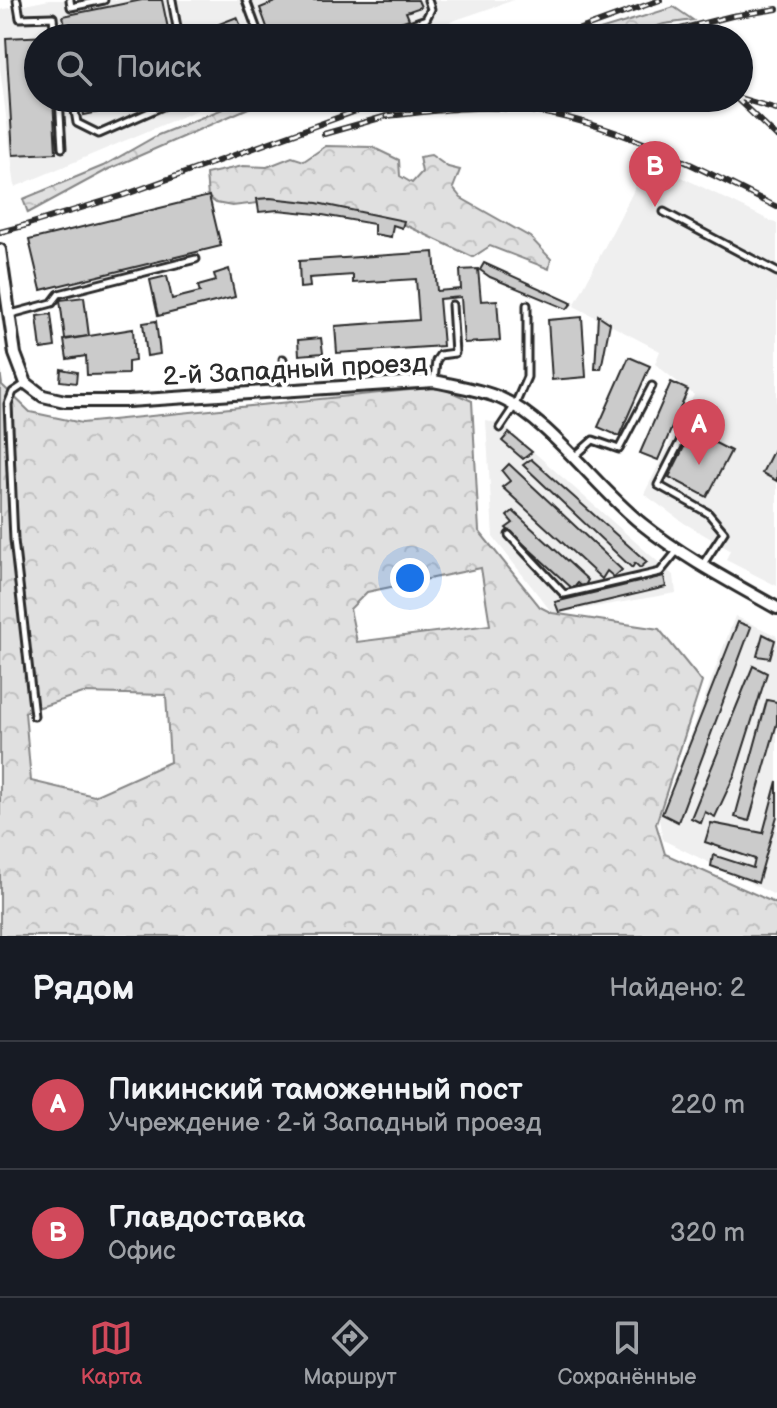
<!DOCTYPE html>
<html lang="ru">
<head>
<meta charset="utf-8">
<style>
	:root { --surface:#171b24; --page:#20242c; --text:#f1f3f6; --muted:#9ea1a6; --line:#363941; --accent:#d1495b }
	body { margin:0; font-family:"Balsamiq Sans",sans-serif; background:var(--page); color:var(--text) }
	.you { position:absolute; left:410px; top:578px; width:28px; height:28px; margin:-20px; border:6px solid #fff; border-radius:50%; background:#1a73e8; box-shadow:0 0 0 12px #1a73e833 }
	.badge { display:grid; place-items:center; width:52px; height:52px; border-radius:50%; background:var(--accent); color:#fff; font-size:26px; font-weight:700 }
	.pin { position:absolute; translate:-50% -66px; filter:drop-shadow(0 2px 4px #0008) }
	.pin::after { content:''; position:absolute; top:42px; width:28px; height:24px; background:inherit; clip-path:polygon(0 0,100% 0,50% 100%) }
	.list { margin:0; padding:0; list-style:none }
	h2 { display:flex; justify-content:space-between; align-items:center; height:104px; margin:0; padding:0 32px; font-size:34px }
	h2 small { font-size:26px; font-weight:400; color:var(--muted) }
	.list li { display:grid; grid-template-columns:52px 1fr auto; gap:24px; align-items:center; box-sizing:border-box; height:128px; padding:0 32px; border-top:2px solid var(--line) }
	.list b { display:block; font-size:30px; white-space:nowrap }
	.list p { margin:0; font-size:26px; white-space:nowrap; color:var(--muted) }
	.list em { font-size:26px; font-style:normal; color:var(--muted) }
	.icon { flex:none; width:44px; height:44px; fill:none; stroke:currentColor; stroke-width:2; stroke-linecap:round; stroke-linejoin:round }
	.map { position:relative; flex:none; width:777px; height:936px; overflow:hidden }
	.search { position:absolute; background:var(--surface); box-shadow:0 2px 6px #0004; left:24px; right:24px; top:24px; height:88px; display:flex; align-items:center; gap:20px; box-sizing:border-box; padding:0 28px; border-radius:44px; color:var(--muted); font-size:30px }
	.sheet { height:360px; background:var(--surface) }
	nav { display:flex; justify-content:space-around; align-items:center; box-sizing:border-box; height:112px; border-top:2px solid var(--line); background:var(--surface); font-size:22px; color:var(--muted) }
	nav a { display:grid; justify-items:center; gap:4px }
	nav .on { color:var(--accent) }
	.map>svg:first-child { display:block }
</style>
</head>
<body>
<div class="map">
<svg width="777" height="936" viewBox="0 0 777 936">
	<defs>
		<pattern id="forest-crowns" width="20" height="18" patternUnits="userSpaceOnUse" patternTransform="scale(2)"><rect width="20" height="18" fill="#e0e0e0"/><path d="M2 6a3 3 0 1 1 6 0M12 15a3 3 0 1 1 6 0" fill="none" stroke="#c0c0c0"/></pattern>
	</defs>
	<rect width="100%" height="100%" fill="#fff"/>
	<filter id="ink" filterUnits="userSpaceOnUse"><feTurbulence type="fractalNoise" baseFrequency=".0125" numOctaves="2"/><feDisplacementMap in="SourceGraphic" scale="16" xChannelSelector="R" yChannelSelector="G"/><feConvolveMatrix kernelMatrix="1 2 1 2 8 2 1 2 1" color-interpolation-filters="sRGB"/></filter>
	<g filter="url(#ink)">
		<g fill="#efefef">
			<polygon points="49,0 241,0 252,38 38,38 38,98 226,98 15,187 0,68 0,10"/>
			<polygon points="248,0 514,0 403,38 257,38"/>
			<polygon points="649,161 777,224 777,586 726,560 730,550 684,523 644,494 694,395 655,364 660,351 574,306"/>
			<polygon points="486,421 502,424 674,576 676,593 553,614 493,537"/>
			<polygon points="735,616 777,636 777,896 663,840 659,820"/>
		</g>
		<g fill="url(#forest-crowns)" stroke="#868686" stroke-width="2" fill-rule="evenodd">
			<polygon points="674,7 693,20 664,24 617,38 574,38"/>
			<polygon points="250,98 261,98 260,103 109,169 28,213 23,199 103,166 158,135"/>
			<polygon points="326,146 372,147 399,160 400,176 412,183 422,172 419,157 431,155 448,167 460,170 453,188 461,198 530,237 551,259 549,269 490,246 473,257 399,222 267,202 232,206 216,203 208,197 206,174 243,166 267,167 292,157 304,161"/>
			<path d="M 0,370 L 2,385 L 30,412 L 82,423 L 440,387 L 472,401 L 479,531 L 540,607 L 552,613 L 659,629 L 702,682 L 656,824 L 665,854 L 777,904 L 777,936 L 0,936 ZM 481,568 L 490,625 L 357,642 L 350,609 L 367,592 ZM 83,693 L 166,695 L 170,762 L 94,796 L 31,781 L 25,712 Z"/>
		</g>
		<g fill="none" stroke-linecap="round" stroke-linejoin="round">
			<polyline stroke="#7e7e7e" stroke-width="3" points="775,936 777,934"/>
		</g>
		<g fill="#cbcbcb" stroke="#2b2b2b" stroke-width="2">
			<polygon points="142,0 162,0 170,38 68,38 63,16"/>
			<polygon points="274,0 418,0 421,7 406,12 409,19 354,38 271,38 260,8 275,2"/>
			<polygon points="237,17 246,38 225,38 219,24"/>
			<polygon points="49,36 49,38 38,38 38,98 53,98 56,153 13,155 6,38"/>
			<polygon points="80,98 167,98 84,115"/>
			<polygon points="209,196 221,246 41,290 29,240"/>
			<polygon points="270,198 317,203 404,221 402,228 393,225 391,237 374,234 374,224 317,214 278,210 259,212 257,199"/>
			<polygon points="434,252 437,291 461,289 460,270 478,269 481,301 497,300 500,341 464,343 461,297 439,299 443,346 337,353 335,326 419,320 416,279 353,283 353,275 309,278 310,287 300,288 299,261"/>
			<polygon points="484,263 572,303 567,309 490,277 480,270"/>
			<polygon points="229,269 235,297 158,316 150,280 167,276 172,299 200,292 198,286 216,281 214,274"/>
			<polygon points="84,297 89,336 65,339 60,300"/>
			<polygon points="51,314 55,347 41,349 37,316"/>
			<polygon points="598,315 610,323 601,369 595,369"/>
			<polygon points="582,317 586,377 552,380 548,320"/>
			<polygon points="156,321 160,354 147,356 143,323"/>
			<polygon points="133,329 135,361 128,362 128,374 87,375 86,356 67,359 64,340"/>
			<polygon points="321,338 323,353 299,355 298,340"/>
			<polygon points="629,357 650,366 619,436 598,427"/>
			<polygon points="61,369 77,372 76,383 60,381"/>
			<polygon points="671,382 688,390 658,460 640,453"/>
			<polygon points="692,431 731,451 707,497 669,477"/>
			<polygon points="509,433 532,452 523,459 502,441"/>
			<polygon points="777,443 777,481 762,473"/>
			<polygon points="531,459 647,562 640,568 635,563 632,568 523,465"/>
			<polygon points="509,464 622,570 614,577 607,571 602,579 502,487 510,481 502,471"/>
			<polygon points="513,511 588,580 584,588 578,583 573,589 506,528 513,523 507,516"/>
			<polygon points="664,576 666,587 559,612 555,602"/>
			<polygon points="738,622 751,627 678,822 662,814"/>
			<polygon points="763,634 775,640 770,658 757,656"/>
			<polygon points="753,666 767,673 735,774 715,817 705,812 701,823 691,818"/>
			<polygon points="767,700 777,702 777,723 749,821 735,817"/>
			<polygon points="777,781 777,816 758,883 711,866 713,855 753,868 755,859 705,842 711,823 763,833"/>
		</g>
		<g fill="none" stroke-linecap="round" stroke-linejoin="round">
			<defs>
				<g id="lane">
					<polyline points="17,0 20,18 53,17 55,38"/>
					<polyline points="70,0 71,7 104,0"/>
					<polyline points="172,0 179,38"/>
					<polyline points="246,0 260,38"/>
					<polyline points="374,38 426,19 431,9 428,0"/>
					<polyline points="59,98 62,148"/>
					<polyline points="73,98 77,123 99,134 181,98"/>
					<polyline points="664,212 777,272"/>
					<polyline points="11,314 52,303 59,294 196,259"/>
					<polyline points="283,359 286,390"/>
					<polyline points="434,380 436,361 440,355 455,353 452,305"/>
					<polyline points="25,384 13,392 8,404 14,540 34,716"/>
					<polyline points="692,418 658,485 708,513 724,532 703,564"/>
					<polyline points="500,428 514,407 527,377 527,305"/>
					<polyline points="575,456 593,440 619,449 652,386"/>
					<polyline points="509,535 564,594 660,572 678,550"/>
				</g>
				<path id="street" d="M 0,250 L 15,354 L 26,383 L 43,396 L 65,401 L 128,401 L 434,381 C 456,386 479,389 500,398 C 550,420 597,489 642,524 C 683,557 731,582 777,608"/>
			</defs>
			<use href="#lane" stroke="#2b2b2b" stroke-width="11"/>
			<use href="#street" stroke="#2b2b2b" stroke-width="16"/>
			<use href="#lane" stroke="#fff" stroke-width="5"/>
			<use href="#street" stroke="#fff" stroke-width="10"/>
			<defs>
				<g id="rail">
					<polyline points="555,38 660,0"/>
					<polyline points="645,38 732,16 777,9"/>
					<polyline points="736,98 777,137"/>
					<polyline points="739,98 777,109"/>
					<path d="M 386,116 C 428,112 471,105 514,109 C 608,117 694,166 777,207"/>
					<polyline points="324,134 394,114"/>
					<polyline points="19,227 124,195 392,98"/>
					<polyline points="0,232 27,225"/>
				</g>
			</defs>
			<use href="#rail" stroke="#2b2b2b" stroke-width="6"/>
			<use href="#rail" stroke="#fff" stroke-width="3" stroke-dasharray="9" stroke-linecap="butt"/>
		</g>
	</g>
	<g text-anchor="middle" stroke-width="7" stroke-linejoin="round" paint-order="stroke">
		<g font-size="26" fill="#2b2b2b" stroke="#fff">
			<text transform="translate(295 369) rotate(-3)" y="9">2-й Западный проезд</text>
		</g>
	</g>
</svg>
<div class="you"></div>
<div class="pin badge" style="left:699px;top:465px">A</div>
<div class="pin badge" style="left:655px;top:207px">B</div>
<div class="search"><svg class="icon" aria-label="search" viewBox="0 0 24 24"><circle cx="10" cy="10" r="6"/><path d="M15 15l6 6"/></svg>Поиск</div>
</div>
<section class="sheet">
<h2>Рядом<small>Найдено: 2</small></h2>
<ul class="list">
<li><span class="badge">A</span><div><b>Пикинский таможенный пост</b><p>Учреждение · 2-й Западный проезд</p></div><em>220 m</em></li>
<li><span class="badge">B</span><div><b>Главдоставка</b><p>Офис</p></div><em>320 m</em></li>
</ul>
</section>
<nav>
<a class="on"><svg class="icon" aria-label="map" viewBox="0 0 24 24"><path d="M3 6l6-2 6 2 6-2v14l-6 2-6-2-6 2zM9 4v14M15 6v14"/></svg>Карта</a>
<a><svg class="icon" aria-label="directions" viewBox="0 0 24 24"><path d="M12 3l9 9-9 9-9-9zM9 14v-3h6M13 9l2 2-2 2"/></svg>Маршрут</a>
<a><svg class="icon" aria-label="saved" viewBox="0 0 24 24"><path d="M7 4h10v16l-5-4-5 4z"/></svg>Сохранённые</a>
</nav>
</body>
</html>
